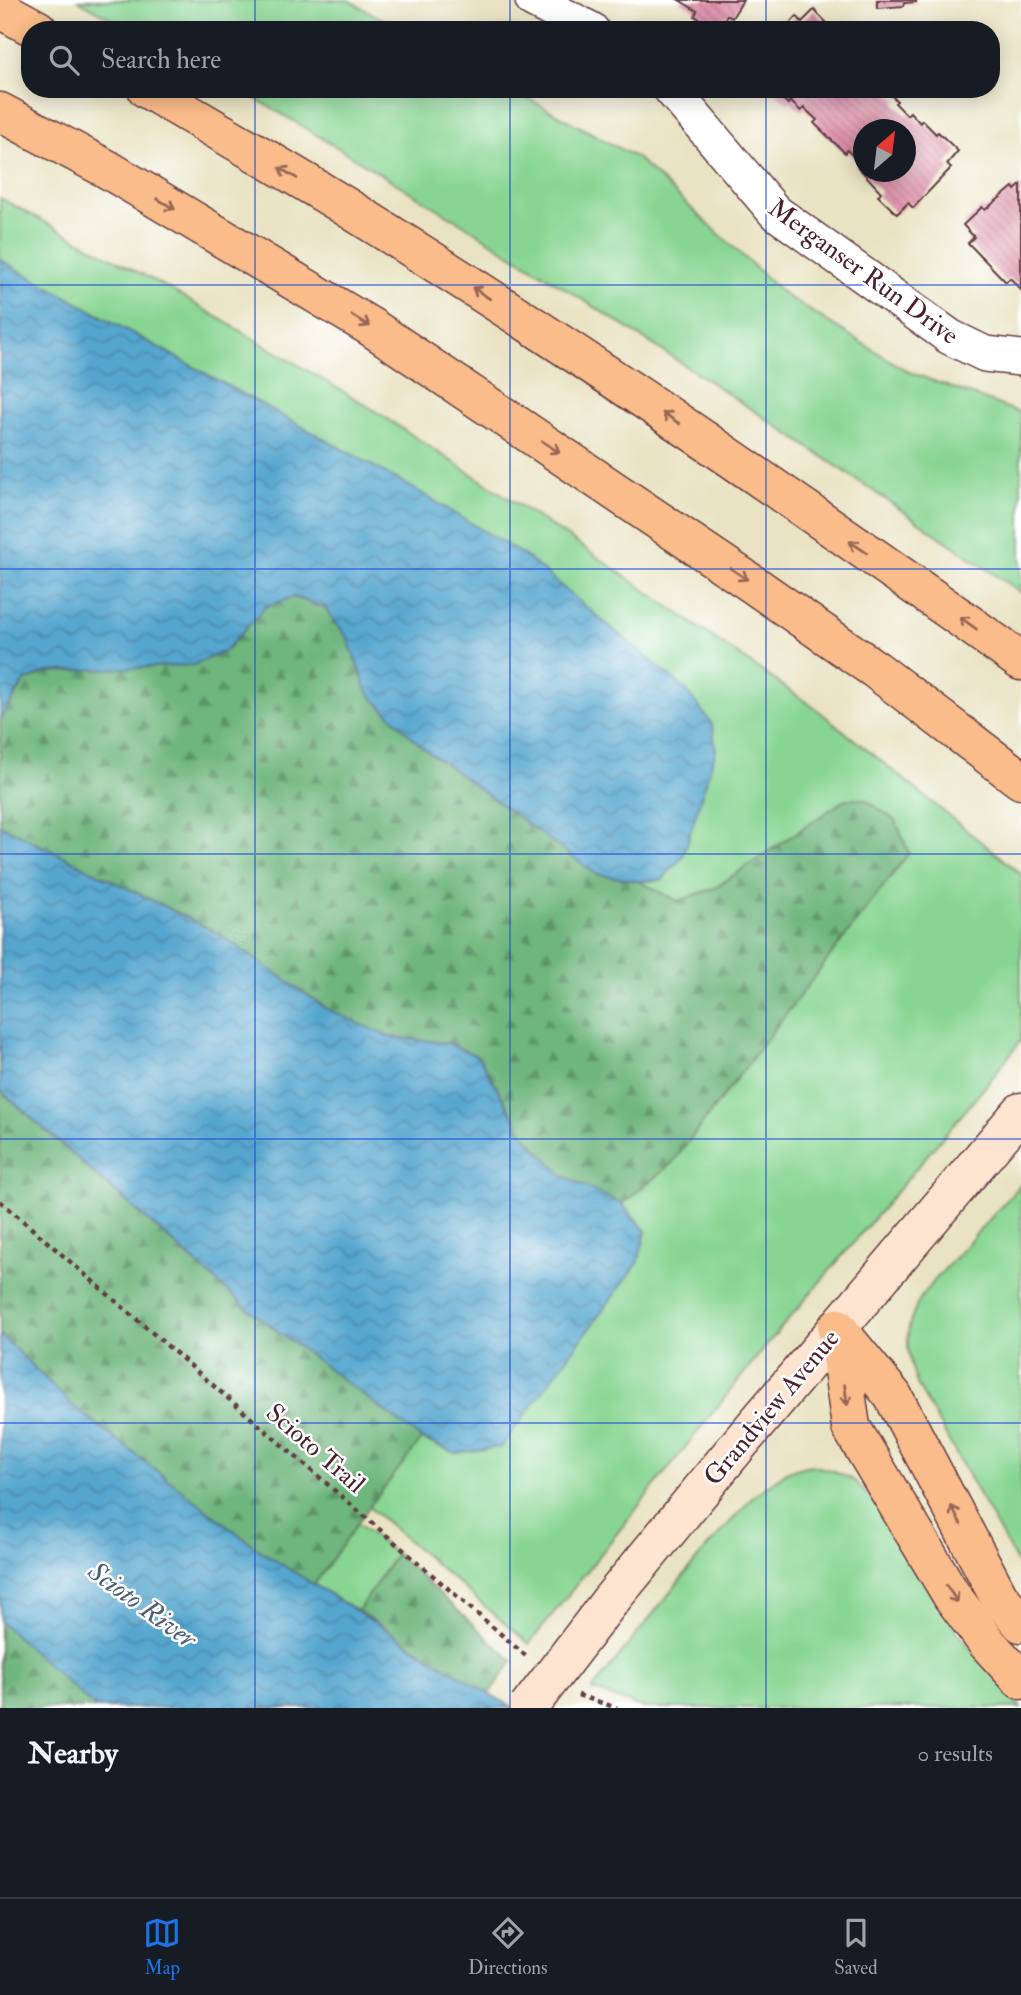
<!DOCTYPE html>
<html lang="en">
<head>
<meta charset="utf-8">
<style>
	:root { --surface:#171b24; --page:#242831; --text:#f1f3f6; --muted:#9ea1a6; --line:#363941; --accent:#1a73e8 }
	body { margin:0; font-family:"IM FELL Double Pica",serif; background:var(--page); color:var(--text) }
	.compass { position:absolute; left:853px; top:119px; width:63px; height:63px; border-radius:50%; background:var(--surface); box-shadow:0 4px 18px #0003; rotate:28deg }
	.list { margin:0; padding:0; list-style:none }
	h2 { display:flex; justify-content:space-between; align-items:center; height:91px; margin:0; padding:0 28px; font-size:30px }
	h2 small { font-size:23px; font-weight:400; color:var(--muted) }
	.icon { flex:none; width:38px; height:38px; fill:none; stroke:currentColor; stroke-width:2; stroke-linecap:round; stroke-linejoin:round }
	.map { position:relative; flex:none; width:1021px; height:1708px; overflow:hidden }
	.search { position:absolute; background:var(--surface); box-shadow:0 4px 18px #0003; left:21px; right:21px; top:21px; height:77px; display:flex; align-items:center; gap:18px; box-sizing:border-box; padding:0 24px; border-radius:28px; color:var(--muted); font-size:26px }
	.sheet { height:189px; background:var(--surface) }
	nav { display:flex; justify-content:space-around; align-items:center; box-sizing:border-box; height:98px; border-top:2px solid var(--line); background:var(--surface); font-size:19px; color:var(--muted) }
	nav a { display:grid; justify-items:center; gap:4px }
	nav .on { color:var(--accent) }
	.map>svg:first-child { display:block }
</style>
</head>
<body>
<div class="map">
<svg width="1021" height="1708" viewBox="0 0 1021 1708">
	<defs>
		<pattern id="forest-firs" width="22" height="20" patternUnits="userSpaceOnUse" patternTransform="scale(1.75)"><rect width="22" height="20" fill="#6eb67d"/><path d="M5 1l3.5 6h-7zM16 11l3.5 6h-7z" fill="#5c9367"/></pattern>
		<pattern id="water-waves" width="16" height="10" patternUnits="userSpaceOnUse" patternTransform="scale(1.75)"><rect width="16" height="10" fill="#54a6cf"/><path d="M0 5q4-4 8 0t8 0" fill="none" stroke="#4887a8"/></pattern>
		<pattern id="building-back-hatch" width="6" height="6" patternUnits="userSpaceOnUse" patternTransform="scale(1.75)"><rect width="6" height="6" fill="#dc8aa6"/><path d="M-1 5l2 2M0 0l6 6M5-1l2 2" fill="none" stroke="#b47087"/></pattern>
	</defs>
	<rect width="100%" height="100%" fill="#fff"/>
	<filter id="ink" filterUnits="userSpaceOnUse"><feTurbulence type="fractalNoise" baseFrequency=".0143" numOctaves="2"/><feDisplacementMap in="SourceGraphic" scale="14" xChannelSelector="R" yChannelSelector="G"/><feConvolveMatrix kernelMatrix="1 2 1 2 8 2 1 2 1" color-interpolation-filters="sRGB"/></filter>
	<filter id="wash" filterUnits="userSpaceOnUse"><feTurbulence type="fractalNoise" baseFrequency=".00686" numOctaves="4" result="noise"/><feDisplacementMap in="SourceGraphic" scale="28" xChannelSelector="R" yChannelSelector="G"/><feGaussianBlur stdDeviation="1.57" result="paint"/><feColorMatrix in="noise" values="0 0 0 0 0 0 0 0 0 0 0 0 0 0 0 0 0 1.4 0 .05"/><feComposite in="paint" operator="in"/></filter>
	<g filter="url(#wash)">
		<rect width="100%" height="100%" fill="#e9e3c3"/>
		<g fill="#88d593" stroke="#697a5f" stroke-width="2">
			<polygon points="78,0 348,0 402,30 131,30"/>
			<path d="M 238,89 L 511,89 L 637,158 L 785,295 L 909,372 L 1021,413 L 1021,593 C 817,450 610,313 397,184 C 344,152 292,119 238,89 Z"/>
			<polygon points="0,198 168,288 366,405 583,547 819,711 1021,874 1021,1040 985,1087 765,1347 529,1644 369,1507 422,1439 455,1453 646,1231 622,1204 672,1163 909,852 846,799 715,888 678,901 638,881 662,880 685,689 525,556 413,488 0,260"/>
			<path d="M 1021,1184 L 1021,1570 L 917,1384 C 904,1347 903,1325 925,1291 Z"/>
			<polygon points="811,1465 834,1471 855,1481 877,1505 959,1634 1021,1708 644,1708 592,1690 697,1559 754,1496 788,1471"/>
			<polygon points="357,1523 396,1554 358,1611 314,1585"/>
		</g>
		<g fill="url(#forest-firs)" stroke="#5c6a54" stroke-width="2">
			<polygon points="294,597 324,607 347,637 368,693 596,874 638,881 678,901 715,888 846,799 865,799 896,821 909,853 672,1163 622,1204 563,1176 525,1136 479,1057 448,1043 389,1037 329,1010 216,932 0,825 0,719 25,681 47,672 225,651 266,606"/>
			<polygon points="0,1090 247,1308 422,1439 369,1507 314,1585 259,1550 73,1406 0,1334"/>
			<polygon points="396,1554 513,1661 489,1694 358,1611"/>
			<polygon points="0,1622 2,1623 96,1708 0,1708"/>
		</g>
		<g fill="url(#water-waves)" stroke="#4f627d" stroke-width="2">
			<polygon points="0,260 413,488 525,556 685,689 712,724 716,750 683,856 662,880 638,881 596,874 422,747 368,693 347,637 324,607 294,597 266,606 225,651 193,665 47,672 25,681 0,719"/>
			<polygon points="0,825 216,932 329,1010 389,1037 448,1043 479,1057 525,1136 563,1176 622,1204 646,1231 638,1263 501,1447 455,1453 422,1439 247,1308 0,1090"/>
			<polygon points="0,1334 73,1406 259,1550 489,1694 515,1708 96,1708 0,1622"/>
		</g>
		<g id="blocks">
			<g fill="url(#building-back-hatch)" fill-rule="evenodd">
				<polygon points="679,0 743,0 732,18 727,15 718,30 695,16 697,11"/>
				<polygon points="877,0 916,0 916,2 904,3 903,6 877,8"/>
				<polygon points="814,10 834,30 784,30 797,16 802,22"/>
				<path d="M 767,89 L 885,89 L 897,101 L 895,103 L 907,115 L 910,112 L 920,123 L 922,120 L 936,134 L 938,132 L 958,151 L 947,164 L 951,168 L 913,208 L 908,203 L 897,214 L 878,196 L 881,192 L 857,166 L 860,163 L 847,150 L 845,153 L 814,123 L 817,120 L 804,108 L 801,111 L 790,101 L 788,104 L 774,91 L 771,94 ZM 864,130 L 906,130 L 906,172 L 864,172 Z"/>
				<polygon points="1021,185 1021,290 1010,278 1006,282 968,243 974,237 963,225 982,207 985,210 1013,187 1015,190"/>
			</g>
		</g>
	</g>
	<g filter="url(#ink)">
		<use href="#blocks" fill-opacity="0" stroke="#623c42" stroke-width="2"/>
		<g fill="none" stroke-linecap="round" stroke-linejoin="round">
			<defs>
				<g id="minor">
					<polyline points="533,0 591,30"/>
					<polyline points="671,89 775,212 950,337 985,354 1021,358"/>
				</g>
				<polyline id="secondary" points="610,1601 740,1443 1021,1112"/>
				<g id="motorway">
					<polyline points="0,9 38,30"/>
					<path d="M 147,89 C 216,130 287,170 356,213 C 583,354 804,506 1021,661"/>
					<polyline points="0,112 107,169 371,327 754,585 876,670 1021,780"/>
					<polyline points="837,1328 851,1427 952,1596 988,1644 1021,1680"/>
					<polyline points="837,1328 893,1396 999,1597 1021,1623"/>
				</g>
			</defs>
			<use href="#minor" stroke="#623c42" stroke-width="38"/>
			<use href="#secondary" stroke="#623c42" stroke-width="41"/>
			<use href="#motorway" stroke="#623c42" stroke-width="41"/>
			<g stroke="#623c42" stroke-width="4.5" stroke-dasharray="5 5" stroke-linecap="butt">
				<polyline points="0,1201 526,1656"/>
				<polyline points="578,1695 617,1708"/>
			</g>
			<use href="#minor" stroke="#fff" stroke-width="35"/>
			<use href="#secondary" stroke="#fde4d0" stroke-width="38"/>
			<use href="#motorway" stroke="#f9bc8a" stroke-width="38"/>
			<defs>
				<polyline id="secondary-bridge" points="528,1708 610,1601"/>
			</defs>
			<use href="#secondary-bridge" stroke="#623c42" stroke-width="41" stroke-linecap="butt"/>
			<use href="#secondary-bridge" stroke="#fde4d0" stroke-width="38"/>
		</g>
		<defs><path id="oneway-shaft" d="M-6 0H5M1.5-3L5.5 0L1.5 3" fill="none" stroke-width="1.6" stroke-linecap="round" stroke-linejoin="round" transform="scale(1.75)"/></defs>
		<g stroke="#996656">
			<use href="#oneway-shaft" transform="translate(288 173) rotate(-149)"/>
			<use href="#oneway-shaft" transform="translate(166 204) rotate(31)"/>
			<use href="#oneway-shaft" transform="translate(481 293) rotate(-147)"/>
			<use href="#oneway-shaft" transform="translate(361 321) rotate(31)"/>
			<use href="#oneway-shaft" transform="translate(671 418) rotate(-146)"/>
			<use href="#oneway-shaft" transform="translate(551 447) rotate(34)"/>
			<use href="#oneway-shaft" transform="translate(858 547) rotate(-146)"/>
			<use href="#oneway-shaft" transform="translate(739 574) rotate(34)"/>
			<use href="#oneway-shaft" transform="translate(968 623) rotate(-144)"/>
			<use href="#oneway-shaft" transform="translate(846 1395) rotate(82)"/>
			<use href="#oneway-shaft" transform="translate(956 1515) rotate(-118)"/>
			<use href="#oneway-shaft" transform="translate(952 1594) rotate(56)"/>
		</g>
	</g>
	<path fill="none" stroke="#1d4ed8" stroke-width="2" stroke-opacity="0.55" d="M 255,0 L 255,30M 510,0 L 510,30M 766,0 L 766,30M 255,89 L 255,1708M 510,89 L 510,1708M 766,89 L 766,1708M 0,285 L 1021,285M 0,569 L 1021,569M 0,854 L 1021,854M 0,1139 L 1021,1139M 0,1423 L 1021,1423"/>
	<g text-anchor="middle" stroke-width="5" stroke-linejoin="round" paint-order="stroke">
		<g font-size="26" fill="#4a1f2b" stroke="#fff">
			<text transform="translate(864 271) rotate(36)" y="9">Merganser Run Drive</text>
			<text transform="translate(771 1407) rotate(-50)" y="9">Grandview Avenue</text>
			<text transform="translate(316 1448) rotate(41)" y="9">Scioto Trail</text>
		</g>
		<g font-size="28" font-style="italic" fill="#4e5c75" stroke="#fff">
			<text transform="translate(143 1604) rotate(36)" y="10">Scioto River</text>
		</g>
	</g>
</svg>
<svg class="compass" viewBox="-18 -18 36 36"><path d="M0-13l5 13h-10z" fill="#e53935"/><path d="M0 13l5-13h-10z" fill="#9ea1a6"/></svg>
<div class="search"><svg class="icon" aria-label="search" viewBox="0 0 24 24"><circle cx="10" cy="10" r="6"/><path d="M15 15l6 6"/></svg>Search here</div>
</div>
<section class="sheet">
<h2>Nearby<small>0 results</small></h2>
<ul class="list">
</ul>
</section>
<nav>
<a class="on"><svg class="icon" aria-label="map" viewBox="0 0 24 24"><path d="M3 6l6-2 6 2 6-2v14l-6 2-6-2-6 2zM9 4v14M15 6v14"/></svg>Map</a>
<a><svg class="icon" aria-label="directions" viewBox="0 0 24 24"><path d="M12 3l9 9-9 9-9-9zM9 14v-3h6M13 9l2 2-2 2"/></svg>Directions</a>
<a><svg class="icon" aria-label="saved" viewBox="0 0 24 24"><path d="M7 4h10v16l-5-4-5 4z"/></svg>Saved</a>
</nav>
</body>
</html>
